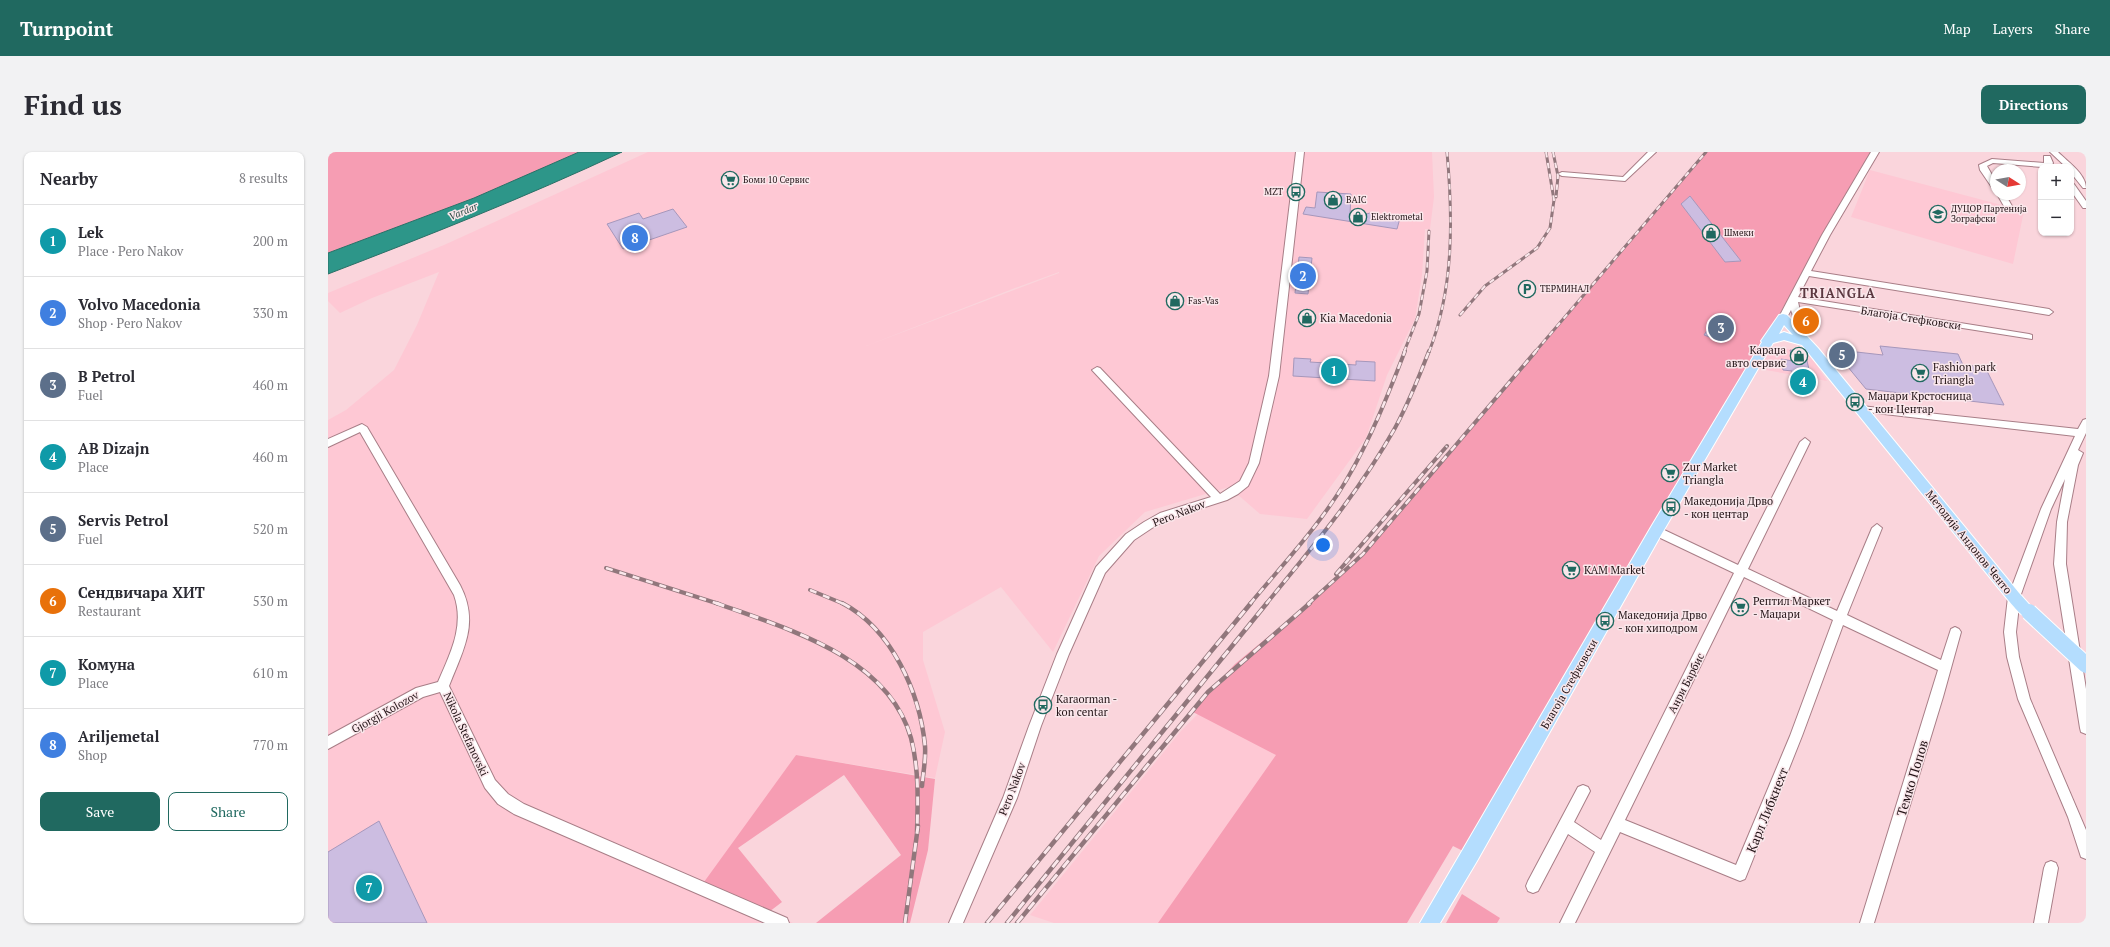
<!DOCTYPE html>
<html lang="en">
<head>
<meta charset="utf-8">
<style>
	:root { --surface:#fff; --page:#f2f2f3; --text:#2b2b33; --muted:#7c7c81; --line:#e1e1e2; --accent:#206960 }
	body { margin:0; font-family:"PT Serif",serif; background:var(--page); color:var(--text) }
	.controls { position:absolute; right:12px; top:12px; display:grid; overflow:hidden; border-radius:8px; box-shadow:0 1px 3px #0004 }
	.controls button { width:36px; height:36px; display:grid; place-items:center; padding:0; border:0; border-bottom:1px solid var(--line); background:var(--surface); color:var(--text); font:20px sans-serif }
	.compass { position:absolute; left:1662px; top:12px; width:36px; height:36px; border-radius:50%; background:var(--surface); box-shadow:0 1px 3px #0004; rotate:101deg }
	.you { position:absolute; left:995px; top:393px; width:14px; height:14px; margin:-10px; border:3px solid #fff; border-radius:50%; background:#1a73e8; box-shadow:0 0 0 6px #1a73e833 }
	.badge { display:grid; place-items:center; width:26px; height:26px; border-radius:50%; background:var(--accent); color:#fff; font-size:13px; font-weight:700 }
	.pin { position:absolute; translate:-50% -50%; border:2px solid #fff; box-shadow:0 1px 4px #0006 }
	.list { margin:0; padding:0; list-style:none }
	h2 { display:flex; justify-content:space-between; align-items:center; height:52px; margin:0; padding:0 16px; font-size:17px }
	h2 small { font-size:13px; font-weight:400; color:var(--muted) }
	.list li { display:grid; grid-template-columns:26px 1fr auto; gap:12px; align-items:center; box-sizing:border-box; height:72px; padding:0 16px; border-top:1px solid var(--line) }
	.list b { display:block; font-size:15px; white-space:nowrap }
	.list p { margin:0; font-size:13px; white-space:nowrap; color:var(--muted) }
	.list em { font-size:13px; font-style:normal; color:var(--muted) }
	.actions { display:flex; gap:8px; padding:12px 16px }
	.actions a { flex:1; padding:9px 0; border:1px solid var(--accent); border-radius:8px; text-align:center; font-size:14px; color:var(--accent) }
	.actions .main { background:var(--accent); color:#fff }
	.map { position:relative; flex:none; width:1758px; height:771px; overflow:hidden; border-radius:8px }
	header { display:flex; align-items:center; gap:24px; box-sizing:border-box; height:56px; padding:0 20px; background:var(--accent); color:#fff }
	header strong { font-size:19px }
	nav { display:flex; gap:22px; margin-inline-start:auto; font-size:14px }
	.intro { display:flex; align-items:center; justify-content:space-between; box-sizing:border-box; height:96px; padding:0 24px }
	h1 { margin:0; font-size:28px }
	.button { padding:10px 18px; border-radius:8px; background:var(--accent); color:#fff; font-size:14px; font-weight:700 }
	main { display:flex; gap:24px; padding:0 24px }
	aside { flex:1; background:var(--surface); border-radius:8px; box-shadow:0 1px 3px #0004 }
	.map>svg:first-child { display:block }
</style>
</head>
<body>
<header>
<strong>Turnpoint</strong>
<nav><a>Map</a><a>Layers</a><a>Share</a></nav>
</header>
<div class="intro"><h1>Find us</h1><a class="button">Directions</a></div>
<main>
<aside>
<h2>Nearby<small>8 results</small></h2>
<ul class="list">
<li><span class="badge" style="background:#0f9aa8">1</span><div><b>Lek</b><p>Place · Pero Nakov</p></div><em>200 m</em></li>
<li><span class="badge" style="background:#3f7fe0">2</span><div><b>Volvo Macedonia</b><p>Shop · Pero Nakov</p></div><em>330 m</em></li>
<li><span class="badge" style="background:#5c6f8a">3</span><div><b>B Petrol</b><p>Fuel</p></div><em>460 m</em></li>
<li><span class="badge" style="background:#0f9aa8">4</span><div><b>AB Dizajn</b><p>Place</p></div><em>460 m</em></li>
<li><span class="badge" style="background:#5c6f8a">5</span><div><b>Servis Petrol</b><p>Fuel</p></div><em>520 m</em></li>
<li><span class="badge" style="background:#e8710a">6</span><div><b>Сендвичара ХИТ</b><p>Restaurant</p></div><em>530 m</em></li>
<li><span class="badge" style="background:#0f9aa8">7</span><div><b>Комуна</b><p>Place</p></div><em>610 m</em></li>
<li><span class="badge" style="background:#3f7fe0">8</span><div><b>Ariljemetal</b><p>Shop</p></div><em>770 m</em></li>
</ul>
<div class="actions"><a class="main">Save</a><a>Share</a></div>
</aside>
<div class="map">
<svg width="1758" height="771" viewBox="0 0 1758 771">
	<rect width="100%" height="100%" fill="#fad5dc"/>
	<g fill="#fec8d4" fill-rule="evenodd">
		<path d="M 320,0 L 1104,0 L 1106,45 L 1102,77 L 1097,77 L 1094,123 L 1087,167 L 1059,223 L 1038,286 L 979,367 L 932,362 L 901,335 L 817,360 L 771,404 L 725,500 L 673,435 L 595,480 L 595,508 L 617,580 L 607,626 L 468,603 L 377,730 L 465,771 L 0,771 L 0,268 L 18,258 L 66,218 L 89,173 L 111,120 L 44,146 L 12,161 L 0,149 L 0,141 L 116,93 ZM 731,120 L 731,121 L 538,194 L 687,136 Z"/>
		<polygon points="1542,18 1696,59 1685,112 1523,65"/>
		<polygon points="1444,195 1480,200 1499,229 1432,217"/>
		<polygon points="926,505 1079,771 726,771 702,763 853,579"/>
	</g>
	<g fill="#f69db3">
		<polygon points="0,0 251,0 146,46 0,101"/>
		<polygon points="1378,0 1544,0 1143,703 1125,694 1079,771 830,771 948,603 863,559 907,512 1004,432 1035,402"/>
		<polygon points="468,603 607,627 600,698 582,771 488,771 573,703 516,623 410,696 454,750 441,760 376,730"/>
		<polygon points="1134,742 1172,766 1169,771 1118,771"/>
	</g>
	<path fill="#2d9689" stroke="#2a6f66" d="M 251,0 L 294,0 C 198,45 99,84 0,122 L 0,101 L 146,46 Z"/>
	<g fill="#ccbde1" stroke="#a697bb">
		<polygon points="989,40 1023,42 1022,62 1032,64 1042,61 1072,66 1069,77 975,62 978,55 987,56"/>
		<polygon points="1362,44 1413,109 1397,110 1353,52"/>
		<polygon points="345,57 359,75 295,97 279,72 311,61 315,67"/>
		<polygon points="971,105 984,106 980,142 967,141"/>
		<polygon points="1387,166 1403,172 1392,189 1376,183"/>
		<polygon points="1552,194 1630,202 1635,213 1657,215 1676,253 1538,237 1515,209 1506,208 1502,197 1555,203"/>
		<polygon points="1462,198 1477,200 1485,235 1474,233 1475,238 1466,237 1464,219 1455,218 1453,207 1465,209"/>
		<polygon points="966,206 983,207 982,210 1028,213 1028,209 1047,210 1047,229 965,224"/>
		<polygon points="51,669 99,771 0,771 0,700"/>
	</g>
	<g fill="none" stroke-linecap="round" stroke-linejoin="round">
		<defs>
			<g id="minor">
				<polygon points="968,0 976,0 951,224 931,311 920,334 910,342 899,348 840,367 824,376 806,388 777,421 741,502 713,574 689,646 635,771 621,771 675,646 701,574 729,502 768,415 798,382 816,370 832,361 883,345 764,218 769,215 772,216 892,342 912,329 921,311 941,224"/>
				<polygon points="1320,0 1328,0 1297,29 1234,24 1230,22 1234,20 1295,25"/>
				<polygon points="1543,0 1551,0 1502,83 1483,119 1721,157 1725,160 1721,163 1481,124 1470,145 1701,182 1704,183 1704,187 1470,150 1475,171 1474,173 1468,173 1463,158 1458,167 1452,167 1451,165 1494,83"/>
				<path d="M 1722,0 L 1730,0 C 1740,10 1758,22 1758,36 L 1755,36 L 1743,21 L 1743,15 L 1738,15 Z"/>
				<polygon points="1716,4 1722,4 1725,11 1724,13 1714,15 1665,11 1659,14 1668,30 1668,37 1665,37 1652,18 1651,13 1664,7 1716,11"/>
				<polygon points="1743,32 1746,32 1758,49 1758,56 1755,56 1743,39"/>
				<polygon points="1669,42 1677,42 1684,54 1683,56 1677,56"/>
				<polygon points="1533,254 1750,277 1755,268 1758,267 1758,281 1750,298 1755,301 1750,313 1739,370 1738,412 1758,537 1758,582 1753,580 1752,576 1726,412 1729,370 1737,327 1723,357 1692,445 1688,480 1691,505 1702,547 1758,678 1758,707 1753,705 1740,665 1690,547 1679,505 1676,480 1680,445 1713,357 1747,284 1530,259 1528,257 1530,255"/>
				<path d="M 34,272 L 39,275 L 132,433 C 152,471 135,498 121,534 L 167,628 L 180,642 L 196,652 L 459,766 L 461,771 L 437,771 L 186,662 L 170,652 L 157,636 L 112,540 L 95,545 L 0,597 L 0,584 L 88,536 L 110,530 C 122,502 137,474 126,443 L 32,280 L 0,295 L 0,287 Z"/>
				<path d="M 1477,286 L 1482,290 L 1420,417 L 1509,459 L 1544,376 L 1549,372 L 1554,376 L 1519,463 L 1613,508 L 1623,477 L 1627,475 L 1631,477 L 1633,480 L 1615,545 L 1546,771 L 1532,771 L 1610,518 L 1515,473 L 1474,584 L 1417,727 L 1412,729 L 1292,680 L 1247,771 L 1232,771 L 1267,700 L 1240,682 L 1210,739 L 1205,741 L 1200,739 L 1198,734 L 1200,729 L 1250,635 L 1255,633 L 1260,635 L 1262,639 L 1246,670 L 1273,688 L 1406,421 L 1324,382 L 1323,379 L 1328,375 L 1332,376 L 1410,413 L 1472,290 ZM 1416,425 L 1505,468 L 1462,584 L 1408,713 L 1297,668 Z"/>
				<polygon points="1723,709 1728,711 1730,716 1720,771 1706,771 1716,716 1718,711"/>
			</g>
			<path id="major" d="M 1455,162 L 1459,163 L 1490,196 L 1691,441 L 1708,460 L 1706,464 C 1695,468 1688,457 1681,449 L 1474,193 L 1456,188 L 1445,191 L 1333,383 L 1149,709 L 1112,771 L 1092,771 L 1323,375 L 1434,190 L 1433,189 L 1451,163 ZM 1456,173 L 1465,183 L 1456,180 L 1451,182 Z"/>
		</defs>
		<use href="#minor" stroke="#a87e87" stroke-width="2"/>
		<use href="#major" stroke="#fff" stroke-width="2"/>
		<use href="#minor" fill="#fff" fill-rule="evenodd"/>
		<use href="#major" fill="#b4ddfe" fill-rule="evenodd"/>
		<defs>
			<g id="rail-far2">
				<polyline points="1225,0 1230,24 1228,45"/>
				<polyline points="1132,163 1157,134 1209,96 1222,76 1226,48 1218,0"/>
				<polyline points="1076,200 1091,162 1099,119 1101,79"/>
				<path d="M 1101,200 C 1126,136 1125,67 1119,0"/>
				<polyline points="1207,200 1378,0"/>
			</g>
			<g id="rail-far1">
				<polyline points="278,416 391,452"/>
				<polyline points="1008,422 1119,294"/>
				<polyline points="482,438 516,452"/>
				<path d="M 922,452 C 955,412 993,372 1019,327 C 1043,286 1060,243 1077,199"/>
				<path d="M 938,452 C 984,396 1031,340 1067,276 C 1080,252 1091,225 1101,199"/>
				<polyline points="980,452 1035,402 1208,199"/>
			</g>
			<g id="rail">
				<path d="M 388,451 C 459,477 560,504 583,586 C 591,617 590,649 589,680"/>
				<path d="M 514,451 C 564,477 592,541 597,594 C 598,608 595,621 594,634"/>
				<polyline points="577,771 590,674"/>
				<polyline points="659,771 923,451"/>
				<polyline points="679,771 939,451"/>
				<polyline points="689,771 880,540 982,451"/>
			</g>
		</defs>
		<use href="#rail-far2" stroke="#91777c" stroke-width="3"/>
		<use href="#rail-far1" stroke="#91777c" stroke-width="4"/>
		<use href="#rail" stroke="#91777c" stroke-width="4.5"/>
		<use href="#rail-far2" stroke="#fae7eb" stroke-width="2" stroke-dasharray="5.5" stroke-linecap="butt"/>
		<use href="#rail-far1" stroke="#fae7eb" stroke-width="2.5" stroke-dasharray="7" stroke-linecap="butt"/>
		<use href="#rail" stroke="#fae7eb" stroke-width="3" stroke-dasharray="9" stroke-linecap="butt"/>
		<defs>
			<polyline id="major-bridge" points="1701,460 1758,513"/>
		</defs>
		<use href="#major-bridge" stroke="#fff" stroke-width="18" stroke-linecap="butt"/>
		<use href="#major-bridge" stroke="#b4ddfe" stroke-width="16"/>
	</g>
	<defs>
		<symbol id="supermarket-ring" viewBox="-11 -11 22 22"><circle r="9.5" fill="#fae7eb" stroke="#206960" stroke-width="1.5"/><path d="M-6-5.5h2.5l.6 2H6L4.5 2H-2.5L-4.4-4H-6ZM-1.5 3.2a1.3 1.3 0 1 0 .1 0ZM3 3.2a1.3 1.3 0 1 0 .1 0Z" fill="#206960"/></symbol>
		<symbol id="bus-ring" viewBox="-11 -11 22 22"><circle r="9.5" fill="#fae7eb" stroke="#206960" stroke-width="1.5"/><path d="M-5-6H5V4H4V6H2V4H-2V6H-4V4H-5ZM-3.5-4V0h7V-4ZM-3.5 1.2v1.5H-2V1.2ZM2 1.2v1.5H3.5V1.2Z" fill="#206960"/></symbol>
		<symbol id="shop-ring" viewBox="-11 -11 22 22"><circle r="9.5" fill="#fae7eb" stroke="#206960" stroke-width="1.5"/><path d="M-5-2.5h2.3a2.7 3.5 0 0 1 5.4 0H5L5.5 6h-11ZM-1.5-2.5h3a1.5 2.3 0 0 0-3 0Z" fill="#206960"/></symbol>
		<symbol id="school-ring" viewBox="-11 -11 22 22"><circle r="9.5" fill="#fae7eb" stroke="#206960" stroke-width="1.5"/><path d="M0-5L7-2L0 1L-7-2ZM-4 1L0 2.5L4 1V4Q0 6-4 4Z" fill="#206960"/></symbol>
		<symbol id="parking-ring" viewBox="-11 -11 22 22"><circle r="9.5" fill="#fae7eb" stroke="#206960" stroke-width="1.5"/><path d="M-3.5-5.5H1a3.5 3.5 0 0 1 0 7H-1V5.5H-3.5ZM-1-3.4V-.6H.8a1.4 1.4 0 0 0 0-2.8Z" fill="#206960"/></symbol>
	</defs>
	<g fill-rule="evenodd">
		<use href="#supermarket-ring" x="392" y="18" width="20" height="20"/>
		<use href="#bus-ring" x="958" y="30" width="20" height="20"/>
		<use href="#shop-ring" x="995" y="38" width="20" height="20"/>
		<use href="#school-ring" x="1600" y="52" width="20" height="20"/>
		<use href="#shop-ring" x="1020" y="55" width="20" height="20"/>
		<use href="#shop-ring" x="1373" y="71" width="20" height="20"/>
		<use href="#parking-ring" x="1189" y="127" width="20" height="20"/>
		<use href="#shop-ring" x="837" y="139" width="20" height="20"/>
		<use href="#shop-ring" x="969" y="156" width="20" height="20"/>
		<use href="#shop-ring" x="1461" y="194" width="20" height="20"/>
		<use href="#supermarket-ring" x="1582" y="211" width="20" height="20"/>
		<use href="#bus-ring" x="1517" y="240" width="20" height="20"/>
		<use href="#supermarket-ring" x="1332" y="311" width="20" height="20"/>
		<use href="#bus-ring" x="1333" y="345" width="20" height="20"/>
		<use href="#supermarket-ring" x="1233" y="408" width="20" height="20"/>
		<use href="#supermarket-ring" x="1402" y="445" width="20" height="20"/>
		<use href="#bus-ring" x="1267" y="459" width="20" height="20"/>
		<use href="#bus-ring" x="705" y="543" width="20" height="20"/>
	</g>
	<g text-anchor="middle" stroke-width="3" stroke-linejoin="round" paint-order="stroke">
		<g font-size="9" fill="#221316" stroke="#fae7eb" text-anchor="start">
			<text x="415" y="31">Боми 10 Сервис</text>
			<text x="955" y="43" text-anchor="end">MZT</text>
			<text x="1018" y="51">BAIC</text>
			<text x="1623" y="60">ДУЦОР Партенија<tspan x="1623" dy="10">Зографски</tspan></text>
			<text x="1043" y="68">Elektrometal</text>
			<text x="1396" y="84">Шмеки</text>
			<text x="1212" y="140">ТЕРМИНАЛ</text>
			<text x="860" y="152">Fas-Vas</text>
		</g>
		<g font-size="10" font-style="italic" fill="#2e4d48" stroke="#fae7eb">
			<text transform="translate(135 59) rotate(-23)" y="4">Vardar</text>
		</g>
		<g font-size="11" fill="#221316" stroke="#fae7eb" text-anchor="start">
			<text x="992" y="170">Kia Macedonia</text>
			<text x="1458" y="202" text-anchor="end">Караџа<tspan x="1458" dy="13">авто сервис</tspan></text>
			<text x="1605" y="219">Fashion park<tspan x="1605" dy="13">Triangla</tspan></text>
			<text x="1540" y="248">Маџари Крстосница<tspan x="1540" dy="13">- кон Центар</tspan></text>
			<text x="1355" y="319">Zur Market<tspan x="1355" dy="13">Triangla</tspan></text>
			<text x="1356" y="353">Македонија Дрво<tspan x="1356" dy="13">- кон центар</tspan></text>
			<text x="1256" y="422">KAM Market</text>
			<text x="1425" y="453">Рептил Маркет<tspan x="1425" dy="13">- Маџари</tspan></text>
			<text x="1290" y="467">Македонија Дрво<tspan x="1290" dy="13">- кон хиподром</tspan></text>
			<text x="728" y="551">Karaorman -<tspan x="728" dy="13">kon centar</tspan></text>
		</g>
		<g font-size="11" fill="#221316" stroke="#fae7eb">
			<text transform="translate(1583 166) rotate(9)" y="4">Благоја Стефковски</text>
			<text transform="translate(851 361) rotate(-21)" y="4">Pero Nakov</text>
			<text transform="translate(1641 390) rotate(51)" y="4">Методија Андонов Ченто</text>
			<text transform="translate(1358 531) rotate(-63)" y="4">Анри Барбис</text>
			<text transform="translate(1241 532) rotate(-60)" y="4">Благоја Стефковски</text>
			<text transform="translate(57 560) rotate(-29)" y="4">Gjorgji Kolozov</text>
			<text transform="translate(138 582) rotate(65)" y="4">Nikola Stefanovski</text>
			<text transform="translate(684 637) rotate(-69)" y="4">Pero Nakov</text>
		</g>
		<g font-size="13" font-weight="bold" letter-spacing="1" fill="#5c3841" stroke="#fae7eb">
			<text x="1510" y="146">TRIANGLA</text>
		</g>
		<g font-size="13" fill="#221316" stroke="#fae7eb">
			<text transform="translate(1584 626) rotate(-73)" y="5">Темко Попов</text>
			<text transform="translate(1439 658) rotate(-68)" y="5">Карл Либкнехт</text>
		</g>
	</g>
</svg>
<div class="controls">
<button>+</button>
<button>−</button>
</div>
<svg class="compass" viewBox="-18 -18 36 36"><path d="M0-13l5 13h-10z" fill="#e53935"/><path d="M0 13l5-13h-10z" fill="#7c7c81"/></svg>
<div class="you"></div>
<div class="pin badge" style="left:1006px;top:219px;background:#0f9aa8">1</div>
<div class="pin badge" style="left:975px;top:124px;background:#3f7fe0">2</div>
<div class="pin badge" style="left:1393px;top:176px;background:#5c6f8a">3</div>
<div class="pin badge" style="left:1475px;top:230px;background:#0f9aa8">4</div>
<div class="pin badge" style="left:1514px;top:203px;background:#5c6f8a">5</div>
<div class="pin badge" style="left:1478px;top:169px;background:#e8710a">6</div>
<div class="pin badge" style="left:41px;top:736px;background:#0f9aa8">7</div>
<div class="pin badge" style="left:307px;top:86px;background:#3f7fe0">8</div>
</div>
</main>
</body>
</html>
